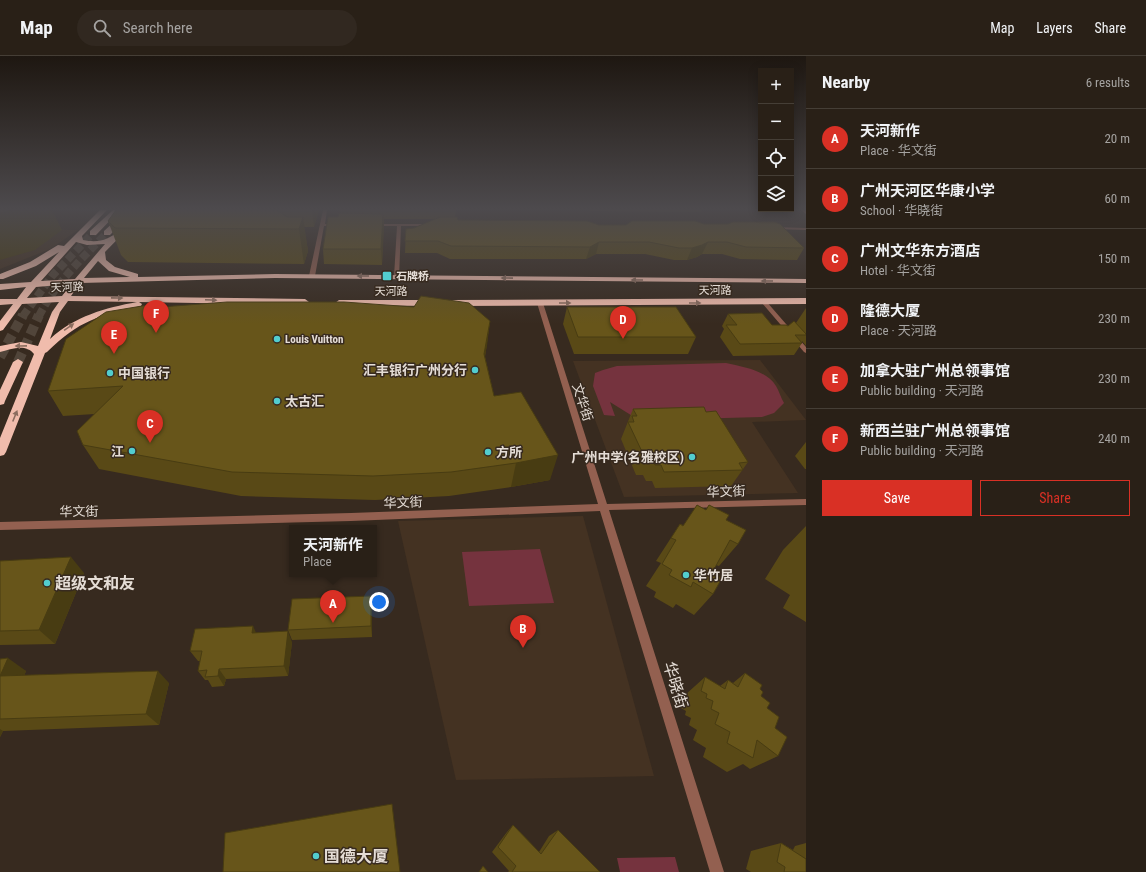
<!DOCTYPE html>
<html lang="en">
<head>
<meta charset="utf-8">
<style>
	:root { --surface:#292017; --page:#312820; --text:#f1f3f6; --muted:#a5a3a1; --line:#453e36; --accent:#d93025 }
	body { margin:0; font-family:"Roboto Condensed","Noto Sans SC",sans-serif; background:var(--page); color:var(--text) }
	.controls { position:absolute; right:12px; top:12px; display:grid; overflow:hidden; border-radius:0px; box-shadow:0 2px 10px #0003 }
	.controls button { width:36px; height:36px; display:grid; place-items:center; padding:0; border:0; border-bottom:1px solid var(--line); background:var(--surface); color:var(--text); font:20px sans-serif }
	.you { position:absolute; left:379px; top:546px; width:14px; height:14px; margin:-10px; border:3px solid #fff; border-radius:50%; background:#1a73e8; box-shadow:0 0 0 6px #1a73e833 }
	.badge { display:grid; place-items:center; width:26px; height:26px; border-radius:50%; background:var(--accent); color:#fff; font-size:13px; font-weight:700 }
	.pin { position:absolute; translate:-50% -33px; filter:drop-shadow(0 1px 2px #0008) }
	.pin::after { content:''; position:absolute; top:21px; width:14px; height:12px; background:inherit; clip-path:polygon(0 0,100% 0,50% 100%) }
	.popup { position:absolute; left:289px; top:469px; width:88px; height:52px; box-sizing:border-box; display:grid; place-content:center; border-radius:0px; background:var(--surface); filter:drop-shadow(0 1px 3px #0005); font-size:13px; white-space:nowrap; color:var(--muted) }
	.popup b { font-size:15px; color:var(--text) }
	.popup::after { content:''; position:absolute; left:50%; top:100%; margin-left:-8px; border:8px solid transparent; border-top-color:var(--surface) }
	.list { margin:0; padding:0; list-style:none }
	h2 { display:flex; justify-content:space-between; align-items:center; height:52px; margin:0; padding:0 16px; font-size:17px }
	h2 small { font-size:13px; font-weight:400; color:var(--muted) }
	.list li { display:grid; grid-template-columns:26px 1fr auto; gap:12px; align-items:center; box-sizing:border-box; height:60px; padding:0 16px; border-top:1px solid var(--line) }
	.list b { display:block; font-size:15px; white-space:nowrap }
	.list p { margin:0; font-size:13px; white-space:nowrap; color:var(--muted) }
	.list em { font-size:13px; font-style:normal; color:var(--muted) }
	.actions { display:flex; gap:8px; padding:12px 16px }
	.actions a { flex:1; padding:9px 0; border:1px solid var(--accent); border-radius:0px; text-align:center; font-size:14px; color:var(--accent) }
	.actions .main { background:var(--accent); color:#fff }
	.icon { flex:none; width:22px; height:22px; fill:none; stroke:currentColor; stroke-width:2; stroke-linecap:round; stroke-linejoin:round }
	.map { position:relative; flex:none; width:806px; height:816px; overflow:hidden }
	header { display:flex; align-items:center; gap:24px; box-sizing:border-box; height:56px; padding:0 20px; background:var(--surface); border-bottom:1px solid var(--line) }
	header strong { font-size:19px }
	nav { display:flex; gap:22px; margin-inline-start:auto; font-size:14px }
	.search { width:280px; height:36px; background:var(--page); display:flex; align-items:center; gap:10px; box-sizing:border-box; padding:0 14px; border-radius:22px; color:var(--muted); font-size:15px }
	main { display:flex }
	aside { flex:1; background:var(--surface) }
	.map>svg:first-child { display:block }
</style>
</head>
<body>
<header>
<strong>Map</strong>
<div class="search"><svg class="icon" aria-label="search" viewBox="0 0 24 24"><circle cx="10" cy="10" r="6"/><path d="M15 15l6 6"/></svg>Search here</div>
<nav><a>Map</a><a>Layers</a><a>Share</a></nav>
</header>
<main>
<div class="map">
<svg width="806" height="816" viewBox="0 0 806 816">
	<rect width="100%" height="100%" fill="#372a1f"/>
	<g fill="#443222">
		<polygon points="0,171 26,173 78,174 50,193 0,213"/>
		<polygon points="760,304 806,364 752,366 798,437 624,441 573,305"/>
		<polygon points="583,460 654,720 456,724 398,465"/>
	</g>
	<g fill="#75333e">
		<path d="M 726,307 C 743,311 766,314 776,330 C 779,335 781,342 784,347 L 774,357 L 762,361 L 650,364 L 634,361 L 610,346 L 615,360 L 604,359 L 593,330 L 595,317 L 603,314 L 617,310 Z"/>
		<polygon points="540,493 554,547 469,550 462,496"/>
		<polygon points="675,801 679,816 620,816 617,802"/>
	</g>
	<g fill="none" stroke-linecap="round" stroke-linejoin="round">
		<g stroke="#51453a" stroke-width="8" stroke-dasharray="8 4" stroke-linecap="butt">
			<polyline points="23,260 52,220 93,177"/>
			<path d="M 39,260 C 55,228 82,202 107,177"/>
		</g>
		<g stroke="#51453a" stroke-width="10" stroke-dasharray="10 5" stroke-linecap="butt">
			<polyline points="0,301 23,259"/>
			<polyline points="18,306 39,259"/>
		</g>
		<g fill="#936050" fill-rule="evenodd">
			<polygon points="323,154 327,154 325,168 337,168 339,169 337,170 324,170 315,220 312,222 309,220"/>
			<polygon points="371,168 429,168 431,169 429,170 401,170 399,222 394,221 397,170 373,170 371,169"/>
			<polygon points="773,171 806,172 806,174 775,173 773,172"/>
			<polygon points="764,244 766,245 806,291 806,297 804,296 762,247 761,246"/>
			<polygon points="540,245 543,247 607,448 806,443 806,449 609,454 724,816 710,816 600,455 351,465 0,474 0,466 351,457 598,448 537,247"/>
		</g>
		<polygon fill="#cc7b62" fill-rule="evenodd" points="801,154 806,154 806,158"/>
		<g fill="#f0bcac" fill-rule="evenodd">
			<path d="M 100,154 L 107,154 L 82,180 L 83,184 C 112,190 120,172 139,154 L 146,154 L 105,196 L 106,204 L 115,211 L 138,218 L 138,221 L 275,218 L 806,223 L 806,227 L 275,222 L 80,227 L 71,240 L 305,243 L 309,246 L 305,249 L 139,246 L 142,248 L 141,250 C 97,261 81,263 47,296 L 45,297 L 6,396 L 4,399 L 0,400 L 0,382 L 34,298 C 26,287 11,293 0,296 L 0,290 L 21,286 L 38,290 L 52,256 L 59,246 L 22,248 L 3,274 L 0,275 L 0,265 L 13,248 L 0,249 L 0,243 L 17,243 L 26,231 L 0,234 L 0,228 L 31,226 L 59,196 L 36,210 L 3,223 L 0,223 L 0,218 L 30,206 L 58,189 L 64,190 ZM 76,186 L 87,189 L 105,188 L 75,223 L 41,225 ZM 98,205 L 109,215 L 130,221 L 84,222 ZM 71,228 L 62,240 L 27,242 L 36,231 ZM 68,245 L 137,246 C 105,252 75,260 50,283 L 60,256 Z"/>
			<polygon points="113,154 120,154 96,179 90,179 90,175"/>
			<polygon points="127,154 134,154 110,179 104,179 104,175"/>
			<polygon points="806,242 806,248 451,250 447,247 451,244"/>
			<polygon points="339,244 433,244 437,247 433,250 336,249 335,247"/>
			<polygon points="18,303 23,306 5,345 4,348 0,349 0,334 13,306"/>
		</g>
	</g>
	<g fill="#594916">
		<polygon points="116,154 319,154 314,171 304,171 308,195 304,208 128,206 121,199 108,165"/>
		<polygon points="340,154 456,154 455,161 458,164 599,169 804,192 797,204 740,203 722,198 702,198 697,201 687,204 674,204 645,198 596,198 586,203 450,203 437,197 405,197 406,173 414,172 435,163 384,163 382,209 324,208 323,193 341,157"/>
		<polygon points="589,154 702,154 701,156 590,155"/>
		<polygon points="161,251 490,265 485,301 494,340 550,424 511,431 449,440 375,444 241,440 99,413 83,389 95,358 63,360 48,335"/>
		<polygon points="567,251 696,281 688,298 574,298 563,268"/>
		<polygon points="806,252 806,290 802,285 802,287 794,299 733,300 720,281 724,273 722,270 728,258 772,269 788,270 796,267"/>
		<polygon points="633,353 706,356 748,406 731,430 655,432 652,425 646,425 643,419 636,419 621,383"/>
		<polygon points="806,386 806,413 805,413 795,400"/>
		<polygon points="726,464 738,488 719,510 716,509 712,517 713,538 694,559 676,548 673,552 654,541 656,536 646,530 661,507 656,505 680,468 683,469"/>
		<polygon points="806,470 806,566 783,552 790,539 765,523 783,494"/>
		<polygon points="0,505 84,517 55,588 0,589"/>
		<polygon points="371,540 372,551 372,581 292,584 288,574"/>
		<polygon points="256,577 292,586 288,620 226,623 224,630 212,631 208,624 205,624 198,615 200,605 198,605 190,595"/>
		<polygon points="0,603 26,615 24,620 169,627 159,669 3,675 0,681"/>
		<polygon points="745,617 760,633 761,640 767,652 775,672 778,700 750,713 743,708 727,716 703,701 706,692 693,684 697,674 689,669 691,662 685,659 686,655 681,652 685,639 705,621 720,630 728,624 733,627"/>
		<polygon points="513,769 539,796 549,780 558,774 600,816 508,816 509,815 492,796 507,776"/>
		<polygon points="781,787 793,794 795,790 806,787 806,816 751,816 746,813 751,795"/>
	</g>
	<g fill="#483c12">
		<polygon points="13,154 52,154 62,174 35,194 0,204 0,157"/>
		<polygon points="312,154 319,154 314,171"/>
		<polygon points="383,158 384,172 382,209 381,193"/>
		<polygon points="303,161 308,195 304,208 299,173"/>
		<polygon points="599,186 596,198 586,203 590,191"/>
		<polygon points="708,186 702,198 697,201 687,204 692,192"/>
		<polygon points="490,265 487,290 480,322 484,298"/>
		<polygon points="558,399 550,424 511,431 516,407"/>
		<polygon points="71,501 84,517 55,588 39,574"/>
		<polygon points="371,540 372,551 372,581 371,570"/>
		<polygon points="253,570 258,581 252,577"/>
		<polygon points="288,575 292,586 288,620 284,610"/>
		<polygon points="8,602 26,615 19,633 0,620"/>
		<polygon points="219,613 226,623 224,630 218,620"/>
		<polygon points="158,615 169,627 159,669 146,658"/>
		<polygon points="0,673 3,675 0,681"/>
	</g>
	<g fill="#67551a" stroke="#483c12">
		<polygon points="0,154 13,154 0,157"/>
		<polygon points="116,154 277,154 287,161 303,161 299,173 115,172 108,165"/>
		<polygon points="339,157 383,158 381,193 323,193 328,161 338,161"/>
		<polygon points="440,161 457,161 458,164 587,165 599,169 626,169 632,165 695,165 704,168 728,168 733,166 775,166 780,168 804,192 746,191 727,186 708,186 702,189 692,192 679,192 649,186 599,186 590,191 451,190 438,185 405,185 406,173 414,172"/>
		<polygon points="421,240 469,247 490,265 484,298 494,340 521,336 558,399 516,407 451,416 373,420 232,416 83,389 77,375 123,330 48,335 66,283 106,256 148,249 161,251 227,246 344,246 414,251"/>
		<polygon points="567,251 676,251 696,281 578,281"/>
		<polygon points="762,257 772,269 786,269 788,270 794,265 806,278 806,279 795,279 802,287 740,288 726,269 737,269 728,258"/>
		<polygon points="704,351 706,356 716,355 748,406 739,407 743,414 664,416 661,409 655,409 651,402 645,402 628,366 634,366 632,360 637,360 633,353"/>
		<polygon points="697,449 706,454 709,449 729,459 726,464 746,474 738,488 730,484 712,517 722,522 713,538 693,526 691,531 669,519 672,514 662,508 676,484 671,482 680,468 683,470"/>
		<polygon points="71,501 39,574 0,575 0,505"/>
		<polygon points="371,540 371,570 288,574 292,543"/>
		<polygon points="253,570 252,577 288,575 284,610 219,613 218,620 205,621 207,614 198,615 202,595 190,595 195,573"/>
		<polygon points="8,602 0,620 0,603"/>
		<polygon points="158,615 146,658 0,663 0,620"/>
		<polygon points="745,617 762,629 760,633 763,636 761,640 770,647 767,652 779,661 775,672 787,681 778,700 757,684 753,702 727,687 730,676 715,668 719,657 711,653 713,645 706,642 707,638 701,635 705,621 725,633 728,624 738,631"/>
		<polygon points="392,748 400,816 223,816 225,777"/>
		<polygon points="513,769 541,798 558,774 600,816 512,816 516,810 498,791"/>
		<polygon points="781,787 806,803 806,802 806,816 784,816 785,811 777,806"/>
		<polygon points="483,810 488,816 479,816"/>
	</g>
	<defs><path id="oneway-solid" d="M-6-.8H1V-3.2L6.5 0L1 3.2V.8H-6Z"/></defs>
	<g fill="#8a6c5e">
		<use href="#oneway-solid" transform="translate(363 220) rotate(-180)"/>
		<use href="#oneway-solid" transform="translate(507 222) rotate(-179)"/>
		<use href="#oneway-solid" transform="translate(637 224) rotate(-180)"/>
		<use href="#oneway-solid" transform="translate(767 225) rotate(-180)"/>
		<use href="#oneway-solid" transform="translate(117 242) rotate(1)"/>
		<use href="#oneway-solid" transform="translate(211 244) rotate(2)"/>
		<use href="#oneway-solid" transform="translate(565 247)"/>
		<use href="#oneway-solid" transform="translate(695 247)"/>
		<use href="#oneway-solid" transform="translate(69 271) rotate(-35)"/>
		<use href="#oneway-solid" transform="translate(21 290) rotate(179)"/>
		<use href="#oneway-solid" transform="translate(15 360) rotate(-68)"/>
	</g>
	<linearGradient id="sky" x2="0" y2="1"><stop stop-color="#1e1711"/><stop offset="0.57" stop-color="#4d4a4d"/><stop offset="1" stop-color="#4d4a4d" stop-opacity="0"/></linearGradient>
	<rect width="806" height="268" fill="url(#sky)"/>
	<g fill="#52cdce" stroke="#372a1f" stroke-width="1.5">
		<rect x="382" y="215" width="10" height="10" rx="2"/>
		<circle cx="277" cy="283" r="4"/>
		<circle cx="475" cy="314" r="4"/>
		<circle cx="110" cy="317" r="4"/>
		<circle cx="277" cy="345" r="4"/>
		<circle cx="132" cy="395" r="4"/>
		<circle cx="488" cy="396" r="4"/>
		<circle cx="692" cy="401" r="4"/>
		<circle cx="686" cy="519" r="4"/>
		<circle cx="47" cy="527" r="4"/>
		<circle cx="316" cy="800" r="4"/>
	</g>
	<g text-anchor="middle" stroke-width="3" stroke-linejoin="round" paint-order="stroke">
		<g font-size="11" font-weight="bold" fill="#e5ddd6" stroke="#372a1f" text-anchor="start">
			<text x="396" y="224">石牌桥</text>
			<text x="285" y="287">Louis Vuitton</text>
		</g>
		<g font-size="11" fill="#e5ddd6" stroke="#372a1f">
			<text transform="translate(67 231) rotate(-2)" y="4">天河路</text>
			<text x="715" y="238">天河路</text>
			<text x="391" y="239">天河路</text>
		</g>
		<g font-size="13" font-weight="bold" fill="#e5ddd6" stroke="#372a1f" text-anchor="start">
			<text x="467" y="319" text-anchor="end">汇丰银行广州分行</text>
			<text x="118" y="322">中国银行</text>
			<text x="285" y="350">太古汇</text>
			<text x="124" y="400" text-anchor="end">江</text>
			<text x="496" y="401">方所</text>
			<text x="684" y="406" text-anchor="end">广州中学(名雅校区)</text>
			<text x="694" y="524">华竹居</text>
		</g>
		<g font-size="13" fill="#e5ddd6" stroke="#372a1f">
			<text transform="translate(583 346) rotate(72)" y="5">文华街</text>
			<text transform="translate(726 435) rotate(-2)" y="5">华文街</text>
			<text transform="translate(403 446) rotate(-2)" y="5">华文街</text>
			<text transform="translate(79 455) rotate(-1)" y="5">华文街</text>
		</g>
		<g font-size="16" font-weight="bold" fill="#e5ddd6" stroke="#372a1f" text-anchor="start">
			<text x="55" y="533">超级文和友</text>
			<text x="324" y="806">国德大厦</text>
		</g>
		<g font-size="16" fill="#e5ddd6" stroke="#372a1f">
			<text transform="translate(676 629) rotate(73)" y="6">华晓街</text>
		</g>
	</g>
</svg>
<div class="controls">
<button>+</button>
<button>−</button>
<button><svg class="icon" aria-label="locate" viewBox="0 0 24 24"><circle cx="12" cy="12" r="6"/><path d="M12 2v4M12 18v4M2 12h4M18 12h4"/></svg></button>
<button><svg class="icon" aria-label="layers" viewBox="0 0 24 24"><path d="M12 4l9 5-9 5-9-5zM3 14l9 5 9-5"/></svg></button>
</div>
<div class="you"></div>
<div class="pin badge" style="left:333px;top:567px">A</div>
<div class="popup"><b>天河新作</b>Place</div>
<div class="pin badge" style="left:523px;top:592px">B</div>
<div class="pin badge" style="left:150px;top:387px">C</div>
<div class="pin badge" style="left:623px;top:283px">D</div>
<div class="pin badge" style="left:114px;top:298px">E</div>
<div class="pin badge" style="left:156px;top:277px">F</div>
</div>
<aside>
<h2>Nearby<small>6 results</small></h2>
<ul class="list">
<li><span class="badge">A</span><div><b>天河新作</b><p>Place · 华文街</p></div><em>20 m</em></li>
<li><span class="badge">B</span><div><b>广州天河区华康小学</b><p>School · 华晓街</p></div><em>60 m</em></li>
<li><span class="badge">C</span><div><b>广州文华东方酒店</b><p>Hotel · 华文街</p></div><em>150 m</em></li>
<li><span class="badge">D</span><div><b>隆德大厦</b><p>Place · 天河路</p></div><em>230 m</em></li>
<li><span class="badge">E</span><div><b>加拿大驻广州总领事馆</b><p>Public building · 天河路</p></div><em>230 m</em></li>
<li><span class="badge">F</span><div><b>新西兰驻广州总领事馆</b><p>Public building · 天河路</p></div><em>240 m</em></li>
</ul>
<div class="actions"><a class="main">Save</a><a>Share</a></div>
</aside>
</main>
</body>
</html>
